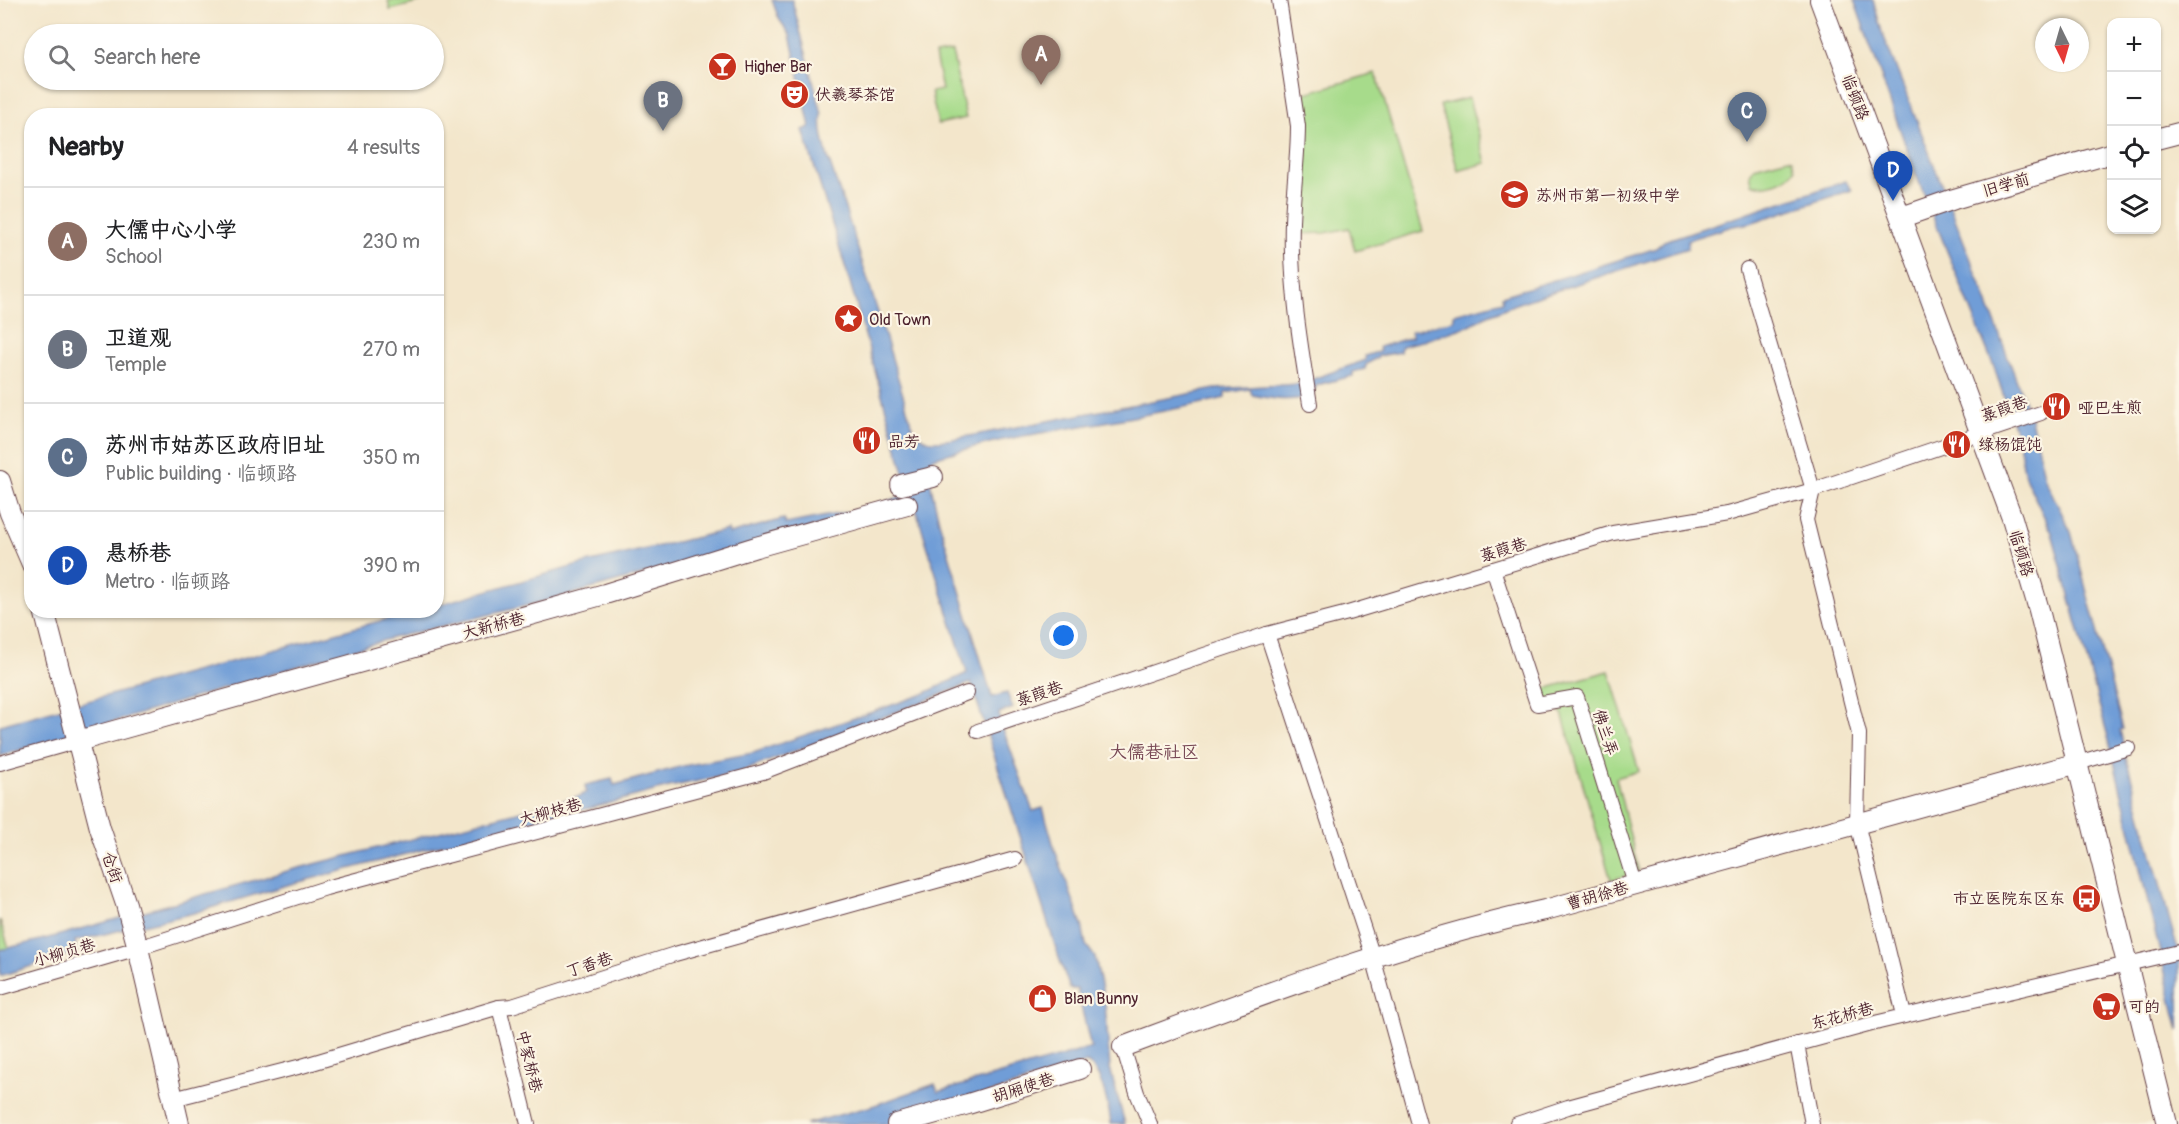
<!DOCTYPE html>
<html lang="en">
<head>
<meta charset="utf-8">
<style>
	:root { --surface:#fff; --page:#f2f2f2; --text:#202124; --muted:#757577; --line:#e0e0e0; --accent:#c8321e }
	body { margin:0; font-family:Pangolin,"LXGW WenKai TC",sans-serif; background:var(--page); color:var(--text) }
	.controls { position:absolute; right:18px; top:18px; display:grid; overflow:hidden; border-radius:12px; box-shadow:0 2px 4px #0004 }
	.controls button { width:54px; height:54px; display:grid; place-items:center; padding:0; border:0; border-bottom:2px solid var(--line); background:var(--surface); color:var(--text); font:30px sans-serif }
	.compass { position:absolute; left:2035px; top:18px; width:54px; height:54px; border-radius:50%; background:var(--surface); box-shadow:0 2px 4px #0004; rotate:175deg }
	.you { position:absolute; left:1064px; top:636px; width:21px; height:21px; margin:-15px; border:4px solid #fff; border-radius:50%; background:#1a73e8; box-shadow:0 0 0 9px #1a73e833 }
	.badge { display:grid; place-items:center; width:39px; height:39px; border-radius:50%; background:var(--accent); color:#fff; font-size:20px; font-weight:700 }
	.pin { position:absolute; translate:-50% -50px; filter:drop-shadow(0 2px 3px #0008) }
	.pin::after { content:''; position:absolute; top:32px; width:21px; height:18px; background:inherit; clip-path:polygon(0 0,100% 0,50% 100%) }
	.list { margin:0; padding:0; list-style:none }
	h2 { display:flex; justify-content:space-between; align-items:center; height:78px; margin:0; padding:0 24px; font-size:26px }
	h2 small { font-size:20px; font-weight:400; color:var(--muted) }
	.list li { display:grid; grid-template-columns:39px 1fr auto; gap:18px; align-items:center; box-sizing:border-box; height:108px; padding:0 24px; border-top:2px solid var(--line) }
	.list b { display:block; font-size:22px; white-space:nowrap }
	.list p { margin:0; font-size:20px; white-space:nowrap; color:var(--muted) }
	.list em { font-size:20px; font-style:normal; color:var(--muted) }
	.icon { flex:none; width:33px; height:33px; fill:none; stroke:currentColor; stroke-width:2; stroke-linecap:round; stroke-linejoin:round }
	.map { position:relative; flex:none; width:2179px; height:1124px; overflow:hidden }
	.search { position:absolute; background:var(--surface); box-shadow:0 2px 4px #0004; left:24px; top:24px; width:420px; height:66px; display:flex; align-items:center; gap:15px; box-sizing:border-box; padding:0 21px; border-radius:33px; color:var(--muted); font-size:22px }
	.panel { position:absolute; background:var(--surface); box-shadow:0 2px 4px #0004; left:24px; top:108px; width:420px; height:510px; border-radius:24px }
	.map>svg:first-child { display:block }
</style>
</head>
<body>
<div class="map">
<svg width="2179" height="1124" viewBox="0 0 2179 1124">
	<rect width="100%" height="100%" fill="#fcf5e5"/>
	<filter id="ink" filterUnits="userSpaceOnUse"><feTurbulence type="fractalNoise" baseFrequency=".0167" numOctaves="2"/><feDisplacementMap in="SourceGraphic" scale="12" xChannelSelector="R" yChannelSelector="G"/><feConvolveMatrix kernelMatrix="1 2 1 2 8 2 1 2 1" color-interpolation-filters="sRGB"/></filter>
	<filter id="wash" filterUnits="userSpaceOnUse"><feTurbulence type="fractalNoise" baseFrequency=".008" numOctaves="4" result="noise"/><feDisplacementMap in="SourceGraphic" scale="24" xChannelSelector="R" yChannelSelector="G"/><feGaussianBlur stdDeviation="1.35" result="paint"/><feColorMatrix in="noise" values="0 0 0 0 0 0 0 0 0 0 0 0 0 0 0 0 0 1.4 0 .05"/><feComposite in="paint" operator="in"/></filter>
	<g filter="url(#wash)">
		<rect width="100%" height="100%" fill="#f3e6cb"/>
		<g fill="#a7db8b" stroke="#787d5b" stroke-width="1.5">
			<polygon points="388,0 428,0 390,10"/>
			<polygon points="952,52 966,118 938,124 931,92 942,90 935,55"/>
			<path d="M 1376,73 L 1423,231 L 1355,251 L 1349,228 L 1325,233 L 1295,234 C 1302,188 1311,141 1302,94 Z"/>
			<polygon points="1469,98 1486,163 1458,171 1440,105"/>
			<path d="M 1788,158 L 1792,159 L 1795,169 C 1790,180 1763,190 1752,183 L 1750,174 L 1754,167 Z"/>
			<polygon points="1609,671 1639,771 1616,778 1639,872 1611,880 1562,713 1541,705 1537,691"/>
			<polygon points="0,920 9,948 0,950"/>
		</g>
		<g fill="#6f9dd7" stroke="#5c5e81" stroke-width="1.5">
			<path d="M 772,0 L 792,0 L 822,114 C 818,139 835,175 842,199 C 866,274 890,348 911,423 C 921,451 947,439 969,436 L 1215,389 L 1299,384 L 1366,360 L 1365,356 L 1380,351 L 1379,347 L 1412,337 L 1411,331 L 1454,320 L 1454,314 L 1503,301 L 1502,296 L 1638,254 L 1656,248 L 1664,241 L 1846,181 L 1852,190 L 1750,223 L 1733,226 L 1687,240 L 1688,248 L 1518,303 L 1484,317 L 1468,326 L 1422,341 L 1401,346 L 1400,352 L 1379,356 L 1366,365 L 1365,369 L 1353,372 L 1353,376 L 1317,385 L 1312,395 C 1291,403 1273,399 1252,395 L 1250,389 L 1225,393 L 1225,398 C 1155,415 1084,425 1013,438 C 986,443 959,451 933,458 L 928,462 L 927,468 L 939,521 L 992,697 L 1007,693 L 1013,708 L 999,713 L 1000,721 L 1033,811 L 1043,808 L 1055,850 L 1082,925 L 1086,945 L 1095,957 L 1105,1003 L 1110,1068 L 1125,1124 L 1111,1124 C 1109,1109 1101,1067 1086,1063 L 892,1124 L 806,1124 L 872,1106 L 935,1084 L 938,1092 L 1091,1048 L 1077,989 L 1070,989 L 1059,958 L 971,683 L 738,773 L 669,787 L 591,808 L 560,814 L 284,886 L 194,913 L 75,941 L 77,952 L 0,976 L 0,950 L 56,936 L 291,870 L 580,796 L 586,792 L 585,785 L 612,779 L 614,785 L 683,766 L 753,753 L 921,695 L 967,673 L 913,500 L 554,599 L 392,638 L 0,756 L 0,725 L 416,611 L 436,610 L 437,605 L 582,564 L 728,530 L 729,534 L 784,519 L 786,524 L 862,509 L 910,494 L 849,279 L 803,130 L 810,127 L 790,35 L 779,19 Z"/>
			<polygon points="1854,0 1873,0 1882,32 1984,293 2031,419 2045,479 2071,532 2123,729 2120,730 2125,754 2179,955 2179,1031 2108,737 2052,533 2025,477 2019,442 1994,367 1915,172"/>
		</g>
	</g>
	<g filter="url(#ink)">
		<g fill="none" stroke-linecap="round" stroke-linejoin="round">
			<defs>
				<g id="street">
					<path d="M 1279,0 L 1298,126 C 1298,158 1293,190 1292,222 C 1290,283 1300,343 1310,404"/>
					<polyline points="1747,269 1813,490 1806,520 1859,734 1857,823 1904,1015"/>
					<polyline points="1493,569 1537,704 1577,697 1635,884"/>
					<polyline points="1267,634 1373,957 1419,1124"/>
					<polyline points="978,731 1267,634 1348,613 1613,533 1727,514 1813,490 2041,413"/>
					<polyline points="0,763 78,741"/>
					<polyline points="2078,763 2128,748"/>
					<polyline points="0,988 138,948 326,888 763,772 967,693"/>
					<polyline points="499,1007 528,1124"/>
					<polyline points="1797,1044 1812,1124"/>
					<polyline points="1123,1047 1137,1093 1150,1124"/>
					<polyline points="173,1099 302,1066 499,1007 512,1006 675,954 1015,859"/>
					<polyline points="1517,1124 1568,1107 1879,1022 2179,952"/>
				</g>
				<g id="secondary">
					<polyline points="1820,0 2012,518 2039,610 2167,1124"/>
					<polyline points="2156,139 2179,133"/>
					<polyline points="1902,217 1954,199 2112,153"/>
					<polyline points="0,481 10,513 32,564"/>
					<polyline points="901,485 933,477"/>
					<polyline points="44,610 100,828 126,904 138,948 179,1124"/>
					<polyline points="78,741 605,594 756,547 907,505"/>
					<path d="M 1123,1047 C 1262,995 1400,942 1545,910 L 2078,763"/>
					<polyline points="897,1124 968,1104 1080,1069"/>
				</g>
			</defs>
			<use href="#street" stroke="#633d43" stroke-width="16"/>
			<use href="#secondary" stroke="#633d43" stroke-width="22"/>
			<use href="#street" stroke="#fff" stroke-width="14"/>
			<use href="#secondary" stroke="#fff" stroke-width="20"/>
		</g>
	</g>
	<defs>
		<symbol id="bar-disc" viewBox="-11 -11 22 22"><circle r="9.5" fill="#c8321e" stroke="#fcf5e5"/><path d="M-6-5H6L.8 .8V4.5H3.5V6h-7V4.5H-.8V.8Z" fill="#fff"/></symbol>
		<symbol id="theatre-disc" viewBox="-11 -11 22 22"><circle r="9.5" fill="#c8321e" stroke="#fcf5e5"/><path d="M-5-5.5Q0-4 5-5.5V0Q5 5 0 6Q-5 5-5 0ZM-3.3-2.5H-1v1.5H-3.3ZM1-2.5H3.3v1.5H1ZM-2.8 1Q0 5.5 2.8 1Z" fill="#fff"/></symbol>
		<symbol id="school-disc" viewBox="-11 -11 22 22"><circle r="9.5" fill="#c8321e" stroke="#fcf5e5"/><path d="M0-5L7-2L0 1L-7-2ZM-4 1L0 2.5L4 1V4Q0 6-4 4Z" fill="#fff"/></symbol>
		<symbol id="sight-disc" viewBox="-11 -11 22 22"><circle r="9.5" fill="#c8321e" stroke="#fcf5e5"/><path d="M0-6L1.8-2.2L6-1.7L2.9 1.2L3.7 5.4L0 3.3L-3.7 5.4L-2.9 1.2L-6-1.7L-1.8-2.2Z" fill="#fff"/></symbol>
		<symbol id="restaurant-disc" viewBox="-11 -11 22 22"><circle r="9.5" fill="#c8321e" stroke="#fcf5e5"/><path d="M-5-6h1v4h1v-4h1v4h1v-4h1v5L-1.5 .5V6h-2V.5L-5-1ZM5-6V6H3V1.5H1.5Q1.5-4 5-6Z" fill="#fff"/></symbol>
		<symbol id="bus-disc" viewBox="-11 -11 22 22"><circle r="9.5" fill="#c8321e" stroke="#fcf5e5"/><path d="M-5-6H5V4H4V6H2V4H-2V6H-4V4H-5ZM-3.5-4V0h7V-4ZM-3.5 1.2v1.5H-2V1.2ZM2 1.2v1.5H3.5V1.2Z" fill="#fff"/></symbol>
		<symbol id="shop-disc" viewBox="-11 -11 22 22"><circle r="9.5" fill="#c8321e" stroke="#fcf5e5"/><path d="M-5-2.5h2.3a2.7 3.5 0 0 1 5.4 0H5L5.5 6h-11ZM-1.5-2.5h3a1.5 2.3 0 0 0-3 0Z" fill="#fff"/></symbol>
		<symbol id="supermarket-disc" viewBox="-11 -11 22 22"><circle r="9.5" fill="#c8321e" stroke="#fcf5e5"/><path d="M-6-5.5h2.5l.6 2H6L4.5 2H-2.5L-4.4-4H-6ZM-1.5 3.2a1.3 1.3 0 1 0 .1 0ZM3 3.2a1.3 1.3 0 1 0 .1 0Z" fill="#fff"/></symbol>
	</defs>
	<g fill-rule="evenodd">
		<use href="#bar-disc" x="706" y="50" width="33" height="33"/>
		<use href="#theatre-disc" x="778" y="78" width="33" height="33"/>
		<use href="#school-disc" x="1498" y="178" width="33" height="33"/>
		<use href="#sight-disc" x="832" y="302" width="33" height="33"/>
		<use href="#restaurant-disc" x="2040" y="390" width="33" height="33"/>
		<use href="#restaurant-disc" x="850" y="424" width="33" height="33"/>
		<use href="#restaurant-disc" x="1940" y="428" width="33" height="33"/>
		<use href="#bus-disc" x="2070" y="882" width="33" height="33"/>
		<use href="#shop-disc" x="1026" y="982" width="33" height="33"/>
		<use href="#supermarket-disc" x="2090" y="990" width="33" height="33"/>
	</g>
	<g text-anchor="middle" stroke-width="4.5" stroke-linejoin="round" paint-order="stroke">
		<g font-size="16" fill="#4a1f2b" stroke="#fcf5e5" text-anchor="start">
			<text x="744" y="72">Higher Bar</text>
			<text x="815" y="100">伏羲琴茶馆</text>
			<text x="1536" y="201">苏州市第一初级中学</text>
			<text x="869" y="325">Old Town</text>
			<text x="2078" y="413">哑巴生煎</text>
			<text x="888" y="447">品芳</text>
			<text x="1978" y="450">绿杨馄饨</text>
			<text x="2065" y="904" text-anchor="end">市立医院东区东</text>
			<text x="1064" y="1004">Blan Bunny</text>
			<text x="2128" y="1012">可的</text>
		</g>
		<g font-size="16" fill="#4a1f2b" stroke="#fcf5e5">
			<text transform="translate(1856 97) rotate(69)" y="6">临顿路</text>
			<text transform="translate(2006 184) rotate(-16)" y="6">旧学前</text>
			<text transform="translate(2004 408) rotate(-19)" y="6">菉葭巷</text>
			<text transform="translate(1503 549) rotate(-17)" y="6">菉葭巷</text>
			<text transform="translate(2022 553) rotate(73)" y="6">临顿路</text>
			<text transform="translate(493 625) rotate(-15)" y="6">大新桥巷</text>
			<text transform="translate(1039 693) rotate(-18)" y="6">菉葭巷</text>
			<text transform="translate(1606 732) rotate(72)" y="6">佛兰弄</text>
			<text transform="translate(550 811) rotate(-15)" y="6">大柳枝巷</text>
			<text transform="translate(113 867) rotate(71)" y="6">仓街</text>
			<text transform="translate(1597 895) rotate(-16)" y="6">曹胡徐巷</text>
			<text transform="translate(64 952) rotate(-16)" y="6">小柳贞巷</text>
			<text transform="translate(589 964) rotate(-18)" y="6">丁香巷</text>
			<text transform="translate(1842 1015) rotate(-15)" y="6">东花桥巷</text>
			<text transform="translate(530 1061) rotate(76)" y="6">中家桥巷</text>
			<text transform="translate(1023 1087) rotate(-18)" y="6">胡厢使巷</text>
		</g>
		<g font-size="18" fill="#784855" stroke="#fcf5e5">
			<text x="1154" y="758">大儒巷社区</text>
		</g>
	</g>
</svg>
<div class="controls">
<button>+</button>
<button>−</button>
<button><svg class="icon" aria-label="locate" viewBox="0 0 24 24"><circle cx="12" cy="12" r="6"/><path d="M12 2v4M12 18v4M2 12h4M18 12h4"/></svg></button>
<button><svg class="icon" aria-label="layers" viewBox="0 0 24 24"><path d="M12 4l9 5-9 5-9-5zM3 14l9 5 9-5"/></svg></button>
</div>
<svg class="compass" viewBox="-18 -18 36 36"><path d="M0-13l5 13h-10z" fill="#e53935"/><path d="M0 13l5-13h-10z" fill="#757577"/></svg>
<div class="you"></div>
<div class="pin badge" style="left:1041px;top:85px;background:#8d6e63">A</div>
<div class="pin badge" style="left:663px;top:131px;background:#6b7280">B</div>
<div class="pin badge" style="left:1747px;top:142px;background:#5c6f8a">C</div>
<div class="pin badge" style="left:1893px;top:201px;background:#1a4fb4">D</div>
<div class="search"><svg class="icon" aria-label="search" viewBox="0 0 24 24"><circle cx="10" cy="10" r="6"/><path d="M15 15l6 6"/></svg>Search here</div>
<section class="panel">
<h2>Nearby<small>4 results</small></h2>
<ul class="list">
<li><span class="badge" style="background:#8d6e63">A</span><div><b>大儒中心小学</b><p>School</p></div><em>230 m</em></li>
<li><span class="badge" style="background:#6b7280">B</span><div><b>卫道观</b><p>Temple</p></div><em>270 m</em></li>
<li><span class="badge" style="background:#5c6f8a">C</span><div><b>苏州市姑苏区政府旧址</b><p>Public building · 临顿路</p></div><em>350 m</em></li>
<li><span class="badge" style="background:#1a4fb4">D</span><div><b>悬桥巷</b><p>Metro · 临顿路</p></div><em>390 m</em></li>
</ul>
</section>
</div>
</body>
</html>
